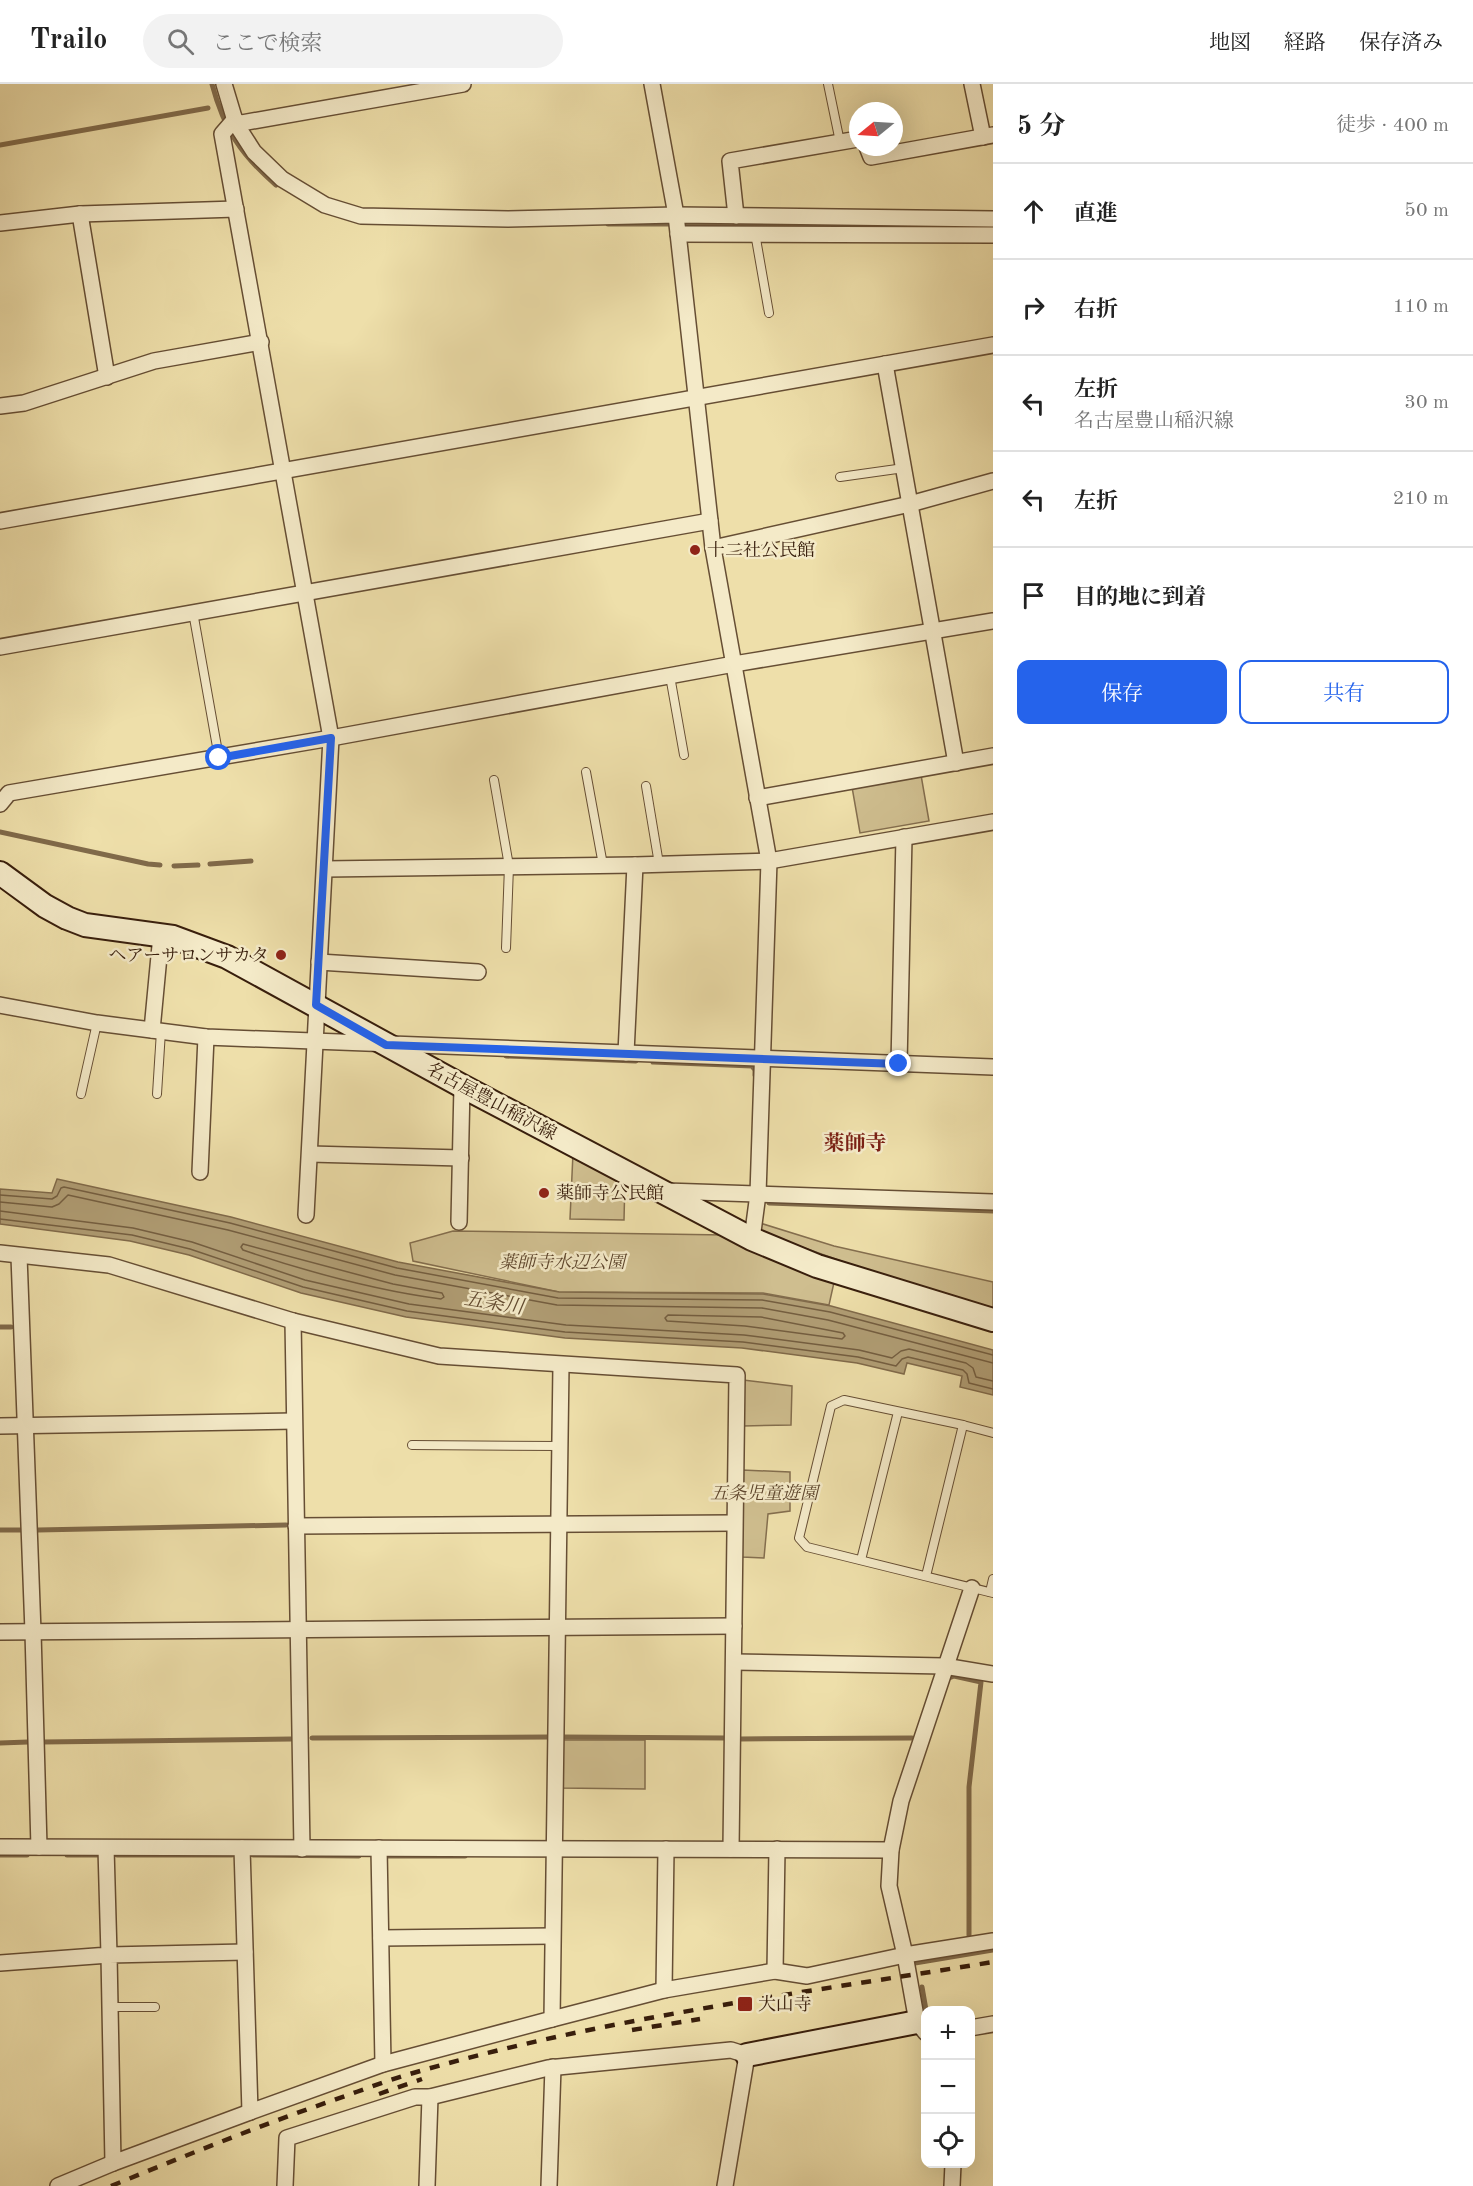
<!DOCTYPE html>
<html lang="ja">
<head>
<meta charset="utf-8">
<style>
	:root { --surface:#fff; --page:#f2f2f2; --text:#222; --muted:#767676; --line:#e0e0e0; --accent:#2563eb }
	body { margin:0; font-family:"Old Standard TT","Noto Serif JP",serif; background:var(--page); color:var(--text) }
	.controls { position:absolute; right:18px; bottom:18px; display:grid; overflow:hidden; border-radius:12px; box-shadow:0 6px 24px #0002 }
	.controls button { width:54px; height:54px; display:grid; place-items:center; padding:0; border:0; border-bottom:2px solid var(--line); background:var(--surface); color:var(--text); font:30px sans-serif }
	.compass { position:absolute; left:849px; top:18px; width:54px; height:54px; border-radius:50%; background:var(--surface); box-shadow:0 6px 24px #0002; rotate:252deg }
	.stop { position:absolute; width:18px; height:18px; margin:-14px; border:4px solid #2563eb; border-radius:50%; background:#fff }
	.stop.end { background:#2563eb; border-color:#fff; box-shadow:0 2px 6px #0008 }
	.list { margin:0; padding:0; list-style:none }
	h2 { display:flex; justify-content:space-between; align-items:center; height:78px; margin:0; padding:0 24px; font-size:26px }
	h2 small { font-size:20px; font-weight:400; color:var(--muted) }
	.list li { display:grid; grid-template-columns:39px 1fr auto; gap:18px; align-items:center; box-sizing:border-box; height:96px; padding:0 24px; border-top:2px solid var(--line) }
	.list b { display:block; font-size:22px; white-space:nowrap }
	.list p { margin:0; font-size:20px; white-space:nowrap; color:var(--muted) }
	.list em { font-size:20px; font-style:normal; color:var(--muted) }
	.actions { display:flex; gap:12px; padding:18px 24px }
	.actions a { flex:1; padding:14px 0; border:2px solid var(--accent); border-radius:12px; text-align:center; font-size:21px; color:var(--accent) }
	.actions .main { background:var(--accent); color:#fff }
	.icon { flex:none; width:33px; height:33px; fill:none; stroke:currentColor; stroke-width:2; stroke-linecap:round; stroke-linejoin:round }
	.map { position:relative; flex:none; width:993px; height:2102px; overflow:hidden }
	header { display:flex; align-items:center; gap:36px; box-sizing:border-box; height:84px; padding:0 30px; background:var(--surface); border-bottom:2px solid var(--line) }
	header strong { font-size:28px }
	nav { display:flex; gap:33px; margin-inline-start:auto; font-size:21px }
	.search { width:420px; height:54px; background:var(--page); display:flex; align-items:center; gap:15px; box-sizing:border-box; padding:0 21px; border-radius:33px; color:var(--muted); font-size:22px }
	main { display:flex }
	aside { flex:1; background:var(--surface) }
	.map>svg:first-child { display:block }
</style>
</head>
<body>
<header>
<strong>Trailo</strong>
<div class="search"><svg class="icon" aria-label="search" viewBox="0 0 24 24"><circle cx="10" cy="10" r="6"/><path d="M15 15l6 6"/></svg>ここで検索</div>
<nav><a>地図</a><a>経路</a><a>保存済み</a></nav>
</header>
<main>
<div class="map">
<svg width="993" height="2102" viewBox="0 0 993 2102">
	<rect width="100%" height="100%" fill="#eedfaa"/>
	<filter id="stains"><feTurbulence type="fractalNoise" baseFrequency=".00333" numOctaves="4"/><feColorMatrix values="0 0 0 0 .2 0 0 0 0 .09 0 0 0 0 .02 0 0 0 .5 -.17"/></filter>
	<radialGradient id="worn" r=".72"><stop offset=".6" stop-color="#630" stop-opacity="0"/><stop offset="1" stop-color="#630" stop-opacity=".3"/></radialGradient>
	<g fill="#cfbe8f" stroke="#846e4e" stroke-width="1.5">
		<polygon points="921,691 929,737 860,749 852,703"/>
		<polygon points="573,1069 625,1095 624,1136 570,1135"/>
		<polygon points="760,1139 834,1162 993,1198 993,1228 914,1203 760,1148"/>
		<polygon points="453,1147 726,1151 835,1194 829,1221 763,1209 559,1208 413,1177 410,1159"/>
		<polygon points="743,1296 792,1302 791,1341 743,1342"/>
		<polygon points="742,1386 790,1388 790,1427 768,1430 764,1474 742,1473"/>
		<polygon points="560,1656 645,1656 645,1705 559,1704"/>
	</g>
	<polygon fill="#b09d74" stroke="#806a4a" stroke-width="1.5" points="57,1095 231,1133 398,1178 559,1208 763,1210 831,1222 993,1266 993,1311 960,1303 962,1292 907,1279 904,1290 857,1279 742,1264 565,1254 406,1233 301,1209 189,1171 130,1157 0,1140 0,1105 52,1109"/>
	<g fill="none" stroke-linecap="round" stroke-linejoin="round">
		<g stroke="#745e40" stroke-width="1.5">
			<polyline points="0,1111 52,1115 57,1112 61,1104 64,1103 230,1139 397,1184 558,1214 762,1216 830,1228 993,1271"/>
			<polyline points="0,1118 52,1123 59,1120 68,1111 228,1146 395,1191 557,1221 762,1224 828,1236 993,1279"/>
			<polyline points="0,1127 133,1144 192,1158 305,1196 409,1220 566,1241 744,1251 859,1266 892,1274 901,1267 909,1265 966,1279 973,1284 976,1293 993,1297"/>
			<polyline points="0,1135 132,1151 190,1165 303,1203 407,1227 565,1248 743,1258 858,1273 896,1282 902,1275 908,1273 963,1286 967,1290 969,1299 993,1305"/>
			<path d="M 243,1160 L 393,1200 L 442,1209 L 444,1213 L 441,1215 C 373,1206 308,1188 243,1166 L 241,1163 Z"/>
			<polygon points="668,1231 761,1233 843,1249 845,1252 842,1255 745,1242 667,1237 665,1234"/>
		</g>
		<g stroke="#806a4a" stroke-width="5">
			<path d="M 212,0 C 224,45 241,71 276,101"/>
			<polyline points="0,61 208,24"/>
			<polyline points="608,140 833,140"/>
			<polyline points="0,748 148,780 160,781"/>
			<polyline points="210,780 251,777"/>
			<polyline points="174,782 198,781"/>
			<polyline points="506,972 636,977"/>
			<polyline points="653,978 752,982 755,986 755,991"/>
			<polyline points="769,1119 993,1127"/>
			<polyline points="0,1243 11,1243"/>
			<polyline points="0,1446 21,1446"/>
			<polyline points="38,1446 286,1441"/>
			<polyline points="949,1594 954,1592 981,1598 969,1703 969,1851"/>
			<polyline points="563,1653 725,1654"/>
			<polyline points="312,1654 549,1653"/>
			<polyline points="740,1655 912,1654"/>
			<polyline points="43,1658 291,1655"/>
			<polyline points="0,1659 28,1658"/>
			<polyline points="0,1771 27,1771"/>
			<polyline points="67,1771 97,1771"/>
			<polyline points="117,1771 232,1771"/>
			<polyline points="253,1771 359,1772"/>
			<polyline points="388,1772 465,1772"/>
			<polyline points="915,1879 993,1866"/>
			<polyline points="922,1903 926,1926"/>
		</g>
		<defs>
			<g id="lane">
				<polyline points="828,0 840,58"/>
				<polyline points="755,149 769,229"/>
				<polyline points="840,393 904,384"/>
				<polyline points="193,528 219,674"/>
				<polyline points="670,592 684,671"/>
				<polyline points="586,688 603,781"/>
				<polyline points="494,696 509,782 506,864"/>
				<polyline points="646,702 659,780"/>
				<polyline points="81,1010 97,939"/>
				<polyline points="157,1010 161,947"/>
				<polyline points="963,1341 993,1349"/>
				<polyline points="412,1361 560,1362"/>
				<polyline points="861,1476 898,1328"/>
				<polyline points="926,1492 963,1341 844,1316 831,1322 799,1454 807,1463 993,1509"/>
				<polyline points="990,1508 993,1495"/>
				<polyline points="110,1923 155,1923"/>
			</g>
			<g id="street">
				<polyline points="224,0 236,40 254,68 282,95 325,121 361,132 508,135 676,131 993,135"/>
				<polyline points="652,0 676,131 713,464 769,777 758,1110 752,1155"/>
				<polyline points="972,0 983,53"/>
				<polyline points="235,35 222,50 331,654 306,1131"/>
				<polyline points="236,40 463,0"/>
				<polyline points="867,63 871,73 993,51"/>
				<polyline points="80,130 107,293"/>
				<polyline points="736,132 730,77 858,55"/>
				<polyline points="0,139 80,130 236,125"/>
				<polyline points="678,150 993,151"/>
				<polyline points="885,280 956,679"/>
				<polyline points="0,322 24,319 154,277 261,258"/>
				<polyline points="0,437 993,261"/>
				<polyline points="713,464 910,420 993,397"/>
				<polyline points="0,563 710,437"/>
				<polyline points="757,714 993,672"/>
				<polyline points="0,720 9,709 331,654 734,580 993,537"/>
				<polyline points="325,785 635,781 769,777 993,738"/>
				<polyline points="319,878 478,888"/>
				<polyline points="0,921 97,939 206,953 993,983"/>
				<polyline points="152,946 161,851"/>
				<polyline points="626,969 635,781"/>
				<polyline points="899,980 904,753"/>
				<polyline points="310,1070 461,1074"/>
				<polyline points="200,1088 206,953"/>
				<polyline points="666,1107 993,1118"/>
				<polyline points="459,1138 462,1002"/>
				<polyline points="0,1169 109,1181 293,1237 439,1272 737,1291 731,1765"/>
				<polyline points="19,1172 33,1548 39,1763"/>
				<polyline points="293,1237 302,1765"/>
				<polyline points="0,1342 294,1337"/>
				<polyline points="296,1442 734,1439"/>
				<polyline points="0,1548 734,1542"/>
				<polyline points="734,1578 944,1582 993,1590"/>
				<polyline points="0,1763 891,1766"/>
				<polyline points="242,1764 250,2028 383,1980 552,1935 561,1281"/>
				<polyline points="379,1764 383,1980"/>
				<polyline points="381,1854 552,1852"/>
				<polyline points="245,1868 109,1871 113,2079 250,2028"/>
				<polyline points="0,1879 109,1871 106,1764"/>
				<polyline points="775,1887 777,1765"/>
				<polyline points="664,1906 666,1765"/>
				<polyline points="552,1935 664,1906 775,1887 807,1892 905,1871 993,1857"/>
				<polyline points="970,1944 993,1940"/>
				<polyline points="926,1949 917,1938 905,1871 889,1802 891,1766 901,1717 972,1504"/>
				<polyline points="58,2102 113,2079"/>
				<polyline points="285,2102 287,2054 415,2013 430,2013 548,1984 731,1966 747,1971 725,2102"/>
				<polyline points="427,2102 430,2013"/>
				<polyline points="549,2102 553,1983"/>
				<polyline points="952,2102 953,2080"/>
			</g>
			<g id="secondary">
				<polyline points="0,789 45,822 67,834 85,841 173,853 227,873 462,1002 752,1155 817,1182 993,1236"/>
				<polyline points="747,1971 917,1938"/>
			</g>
		</defs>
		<use href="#lane" stroke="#664e34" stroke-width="10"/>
		<use href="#street" stroke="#664e34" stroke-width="18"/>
		<use href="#secondary" stroke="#381e0c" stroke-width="26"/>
		<use href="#lane" stroke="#f4eac8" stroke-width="8"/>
		<use href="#street" stroke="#f4eac8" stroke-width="15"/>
		<use href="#secondary" stroke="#f4eac8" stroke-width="22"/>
		<g stroke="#381e0c" stroke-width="4.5" stroke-dasharray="10 10" stroke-linecap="butt">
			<polyline points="632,1946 700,1935"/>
			<polyline points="379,2010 422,1995"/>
			<path d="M 111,2102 C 185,2072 258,2042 334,2016 C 357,2008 380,1999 403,1992 C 595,1935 796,1910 993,1878"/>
		</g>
	</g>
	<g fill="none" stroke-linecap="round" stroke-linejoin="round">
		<polyline stroke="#2563eb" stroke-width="8" points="219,674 331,654 316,921 386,961 899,980"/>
	</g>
	<g fill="#8f2418" stroke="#f4eac8" stroke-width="2">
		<circle cx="695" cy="466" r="6"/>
		<circle cx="281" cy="871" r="6"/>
		<circle cx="544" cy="1109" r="6"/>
		<rect x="737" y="1912" width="16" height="16" rx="3"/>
	</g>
	<g text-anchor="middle" stroke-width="5" stroke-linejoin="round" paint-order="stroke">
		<g font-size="18" fill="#381e0c" stroke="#f4eac8" text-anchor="start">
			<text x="707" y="472">十二社公民館</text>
			<text x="269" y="877" text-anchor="end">ヘアーサロンサカタ</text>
			<text x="556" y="1115">薬師寺公民館</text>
			<text x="758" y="1926">大山寺</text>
		</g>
		<g font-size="18" fill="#381e0c" stroke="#f4eac8">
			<text transform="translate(492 1017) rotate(28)" y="6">名古屋豊山稲沢線</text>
		</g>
		<g font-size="18" font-style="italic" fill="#5e462d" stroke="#f4eac8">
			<text x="562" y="1184">薬師寺水辺公園</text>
			<text x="764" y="1415">五条児童遊園</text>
		</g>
		<g font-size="20" font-style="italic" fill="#624a30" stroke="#f4eac8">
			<text transform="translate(494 1218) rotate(9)" y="7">五条川</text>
		</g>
		<g font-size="21" font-weight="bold" fill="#7a1f14" stroke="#f4eac8">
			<text x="855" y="1066">薬師寺</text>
		</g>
	</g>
	<rect width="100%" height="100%" filter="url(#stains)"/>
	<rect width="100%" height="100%" fill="url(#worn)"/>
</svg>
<div class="controls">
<button>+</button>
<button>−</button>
<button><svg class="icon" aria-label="locate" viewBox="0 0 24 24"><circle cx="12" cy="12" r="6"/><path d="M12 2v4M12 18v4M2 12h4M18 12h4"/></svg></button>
</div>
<svg class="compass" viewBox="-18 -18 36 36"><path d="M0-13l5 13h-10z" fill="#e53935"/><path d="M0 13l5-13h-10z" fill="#767676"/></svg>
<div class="stop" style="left:219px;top:674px"></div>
<div class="stop end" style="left:899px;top:980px"></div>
</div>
<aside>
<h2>5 分<small>徒歩 · 400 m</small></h2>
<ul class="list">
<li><svg class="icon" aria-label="ahead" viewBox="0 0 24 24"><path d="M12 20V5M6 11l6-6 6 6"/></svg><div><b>直進</b></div><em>50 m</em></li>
<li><svg class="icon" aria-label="right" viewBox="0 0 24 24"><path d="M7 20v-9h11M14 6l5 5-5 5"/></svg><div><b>右折</b></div><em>110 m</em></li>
<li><svg class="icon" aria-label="left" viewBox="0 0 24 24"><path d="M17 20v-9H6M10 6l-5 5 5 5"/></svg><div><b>左折</b><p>名古屋豊山稲沢線</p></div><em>30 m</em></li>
<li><svg class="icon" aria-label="left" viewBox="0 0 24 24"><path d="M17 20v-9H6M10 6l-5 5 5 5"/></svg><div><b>左折</b></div><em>210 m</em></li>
<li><svg class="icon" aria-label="arrive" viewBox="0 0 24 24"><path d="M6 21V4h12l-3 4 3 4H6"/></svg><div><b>目的地に到着</b></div></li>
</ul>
<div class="actions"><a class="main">保存</a><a>共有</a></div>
</aside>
</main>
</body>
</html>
